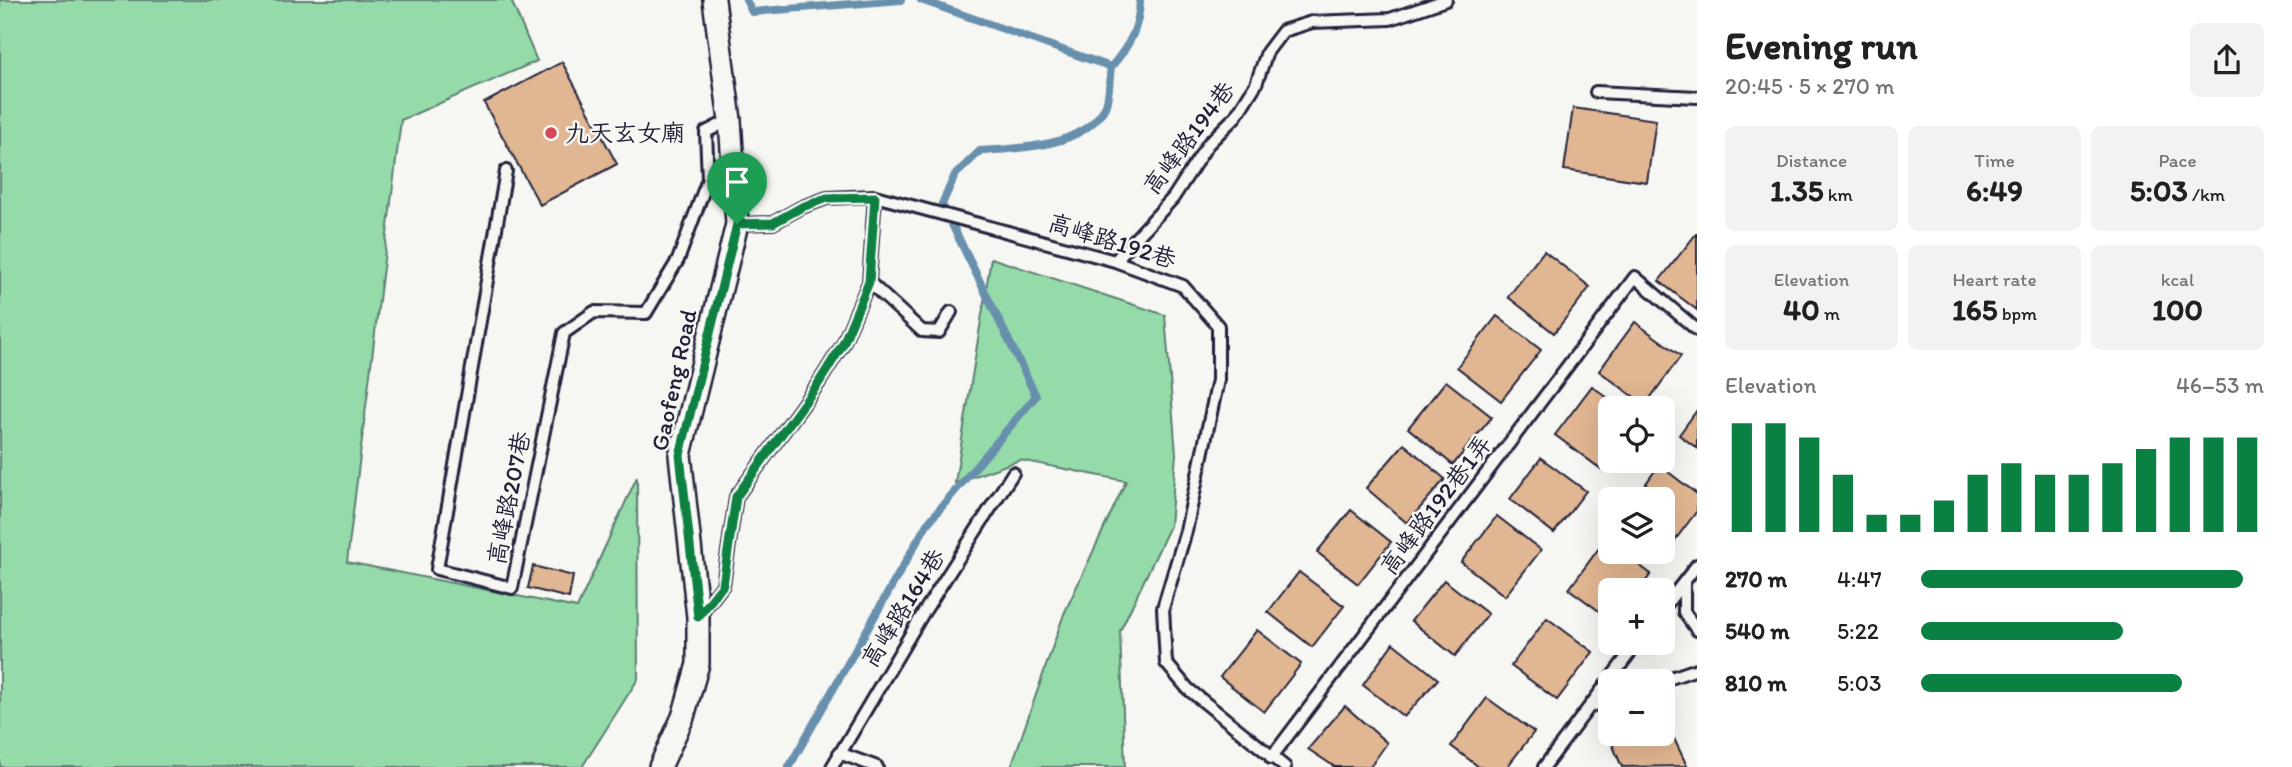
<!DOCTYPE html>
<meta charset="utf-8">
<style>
:root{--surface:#fff;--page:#f2f2f2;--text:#202124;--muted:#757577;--accent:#0b8043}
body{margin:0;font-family:Itim,"LXGW WenKai TC",sans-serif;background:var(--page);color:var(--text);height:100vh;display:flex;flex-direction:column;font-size:26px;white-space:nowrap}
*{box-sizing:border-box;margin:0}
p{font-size:23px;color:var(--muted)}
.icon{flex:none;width:38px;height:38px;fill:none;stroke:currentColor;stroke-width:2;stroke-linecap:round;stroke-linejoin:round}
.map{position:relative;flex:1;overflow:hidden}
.side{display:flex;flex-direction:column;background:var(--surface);width:595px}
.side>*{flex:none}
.fabs{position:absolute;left:1598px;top:396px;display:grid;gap:14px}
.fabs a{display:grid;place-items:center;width:77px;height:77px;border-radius:10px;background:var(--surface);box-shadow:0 7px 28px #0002;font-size:35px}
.pin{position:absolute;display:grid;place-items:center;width:60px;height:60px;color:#fff;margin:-72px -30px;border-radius:50% 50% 50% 0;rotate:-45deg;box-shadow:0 0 7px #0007}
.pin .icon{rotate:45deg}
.round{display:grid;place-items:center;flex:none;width:74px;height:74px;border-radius:10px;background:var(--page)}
.summary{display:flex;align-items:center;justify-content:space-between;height:119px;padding:0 28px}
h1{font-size:38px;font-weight:700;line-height:52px}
.stats{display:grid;grid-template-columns:repeat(3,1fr);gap:10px;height:119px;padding:7px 28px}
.stats div{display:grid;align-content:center;border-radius:10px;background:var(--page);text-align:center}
.stats b{font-size:30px;font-weight:700}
.stats small{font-size:19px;font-weight:400}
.stats p{font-size:19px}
.chart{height:196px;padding:14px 28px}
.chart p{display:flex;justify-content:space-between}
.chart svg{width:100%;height:126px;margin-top:7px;stroke:var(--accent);stroke-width:6}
ul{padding:0 28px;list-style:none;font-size:23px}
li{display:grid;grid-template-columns:112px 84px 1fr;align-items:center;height:52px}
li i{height:18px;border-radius:9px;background:var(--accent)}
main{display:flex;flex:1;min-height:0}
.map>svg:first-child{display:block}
.green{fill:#94dba9;stroke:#5b7e72;stroke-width:2}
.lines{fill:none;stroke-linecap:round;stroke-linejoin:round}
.stream{stroke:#6890ad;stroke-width:8}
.building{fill:#e1b692;stroke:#22223b;stroke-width:2}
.lane-casing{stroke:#22223b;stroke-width:16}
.street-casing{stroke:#22223b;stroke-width:26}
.lane{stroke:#f6f6f2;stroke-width:10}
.street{stroke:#f6f6f2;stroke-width:21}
.route-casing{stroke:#fff;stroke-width:14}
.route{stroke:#0b8043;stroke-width:9}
.poi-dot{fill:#d1495b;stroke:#f6f6f2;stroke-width:2.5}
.labels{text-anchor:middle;stroke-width:5;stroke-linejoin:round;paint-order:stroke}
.poi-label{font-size:24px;fill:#22223b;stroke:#f6f6f2;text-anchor:start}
.street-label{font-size:24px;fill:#22223b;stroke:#f6f6f2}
</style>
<main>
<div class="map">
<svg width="1697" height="767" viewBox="0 0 1697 767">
<rect width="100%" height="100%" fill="#f6f6f2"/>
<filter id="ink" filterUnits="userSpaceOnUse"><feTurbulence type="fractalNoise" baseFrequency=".0143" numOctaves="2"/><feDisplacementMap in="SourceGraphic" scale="14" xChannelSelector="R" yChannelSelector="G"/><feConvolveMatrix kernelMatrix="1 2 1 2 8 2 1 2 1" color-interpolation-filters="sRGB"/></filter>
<g filter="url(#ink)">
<!-- green -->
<path class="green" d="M0,0h511l26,61 -136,59 -54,442 230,46 60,-131 1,202 -56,88h-582z
M991,258l174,57 11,139 -6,72 -50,105 5,136h-114l53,-153 62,-133 -106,-21 -65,23z"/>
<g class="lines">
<!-- stream -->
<path class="stream" d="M746,0l6,12 149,-12
M1111,67c19,-22 28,-39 29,-67
M789,767l138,-243 109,-128 -94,-192 13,-29 25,-24c39,-2 102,-4 124,-42 6,-10 5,-30 7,-42l-190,-67"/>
</g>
<!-- building -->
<path class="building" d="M562,62l55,102 -77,41 -56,-102z
M1573,108l83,12 -9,62 -83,-12z
M1696,234h1v76l-38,-29z
M1544,251l46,36 -36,46 -46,-36z
M1497,316l44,34 -40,51 -44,-34z
M1635,322l46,34 -36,49 -46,-34z
M1446,381l46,36 -39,48 -45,-37z
M1592,386l29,22h-11v49l-9,12 -46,-34z
M1697,410v38l-18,-13z
M1404,444l41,35 -38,44 -41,-35z
M1541,458l45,33 -32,42 -44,-34z
M1659,465l38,29v17l-28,37 -7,-4v-45h-27z
M1351,510l40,32 -33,42 -41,-32z
M1497,516l44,34 -36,46 -44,-34z
M1605,540l5,4v7h10l31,23 -12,16h-29v29l-41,-30z
M533,566l40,10 -4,22 -41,-10z
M1299,572l45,34 -32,41 -44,-35z
M1444,580l44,34 -33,42 -44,-35z
M1547,618l46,34 -36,48 -46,-34z
M1257,630l44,34 -37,48 -44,-35z
M1393,643l45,36 -34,38 -41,-32z
M1487,698l47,34 -27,35h-28l-28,-21z
M1345,706l42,37 -17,24h-35l-27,-18z
M1662,713l25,53 -65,1 -13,-30 8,-4h45z"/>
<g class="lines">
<defs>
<path id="lane" d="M1596,92l101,5
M506,171l-69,398 75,19 52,-255 30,-21 52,1 32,-53 30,-81 -2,-47 24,-12
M737,224l36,-1 29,-16 25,-9 48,-2 240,65 68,25 35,40v54l-32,151 -23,77 3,55 22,26 97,78
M1115,261l58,-63 35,-54 28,-28 20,-32 11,-32 16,-21 29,-9 78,-3 56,-19
M869,282l53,49 17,1 12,-20
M1684,582v30l13,18
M1662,610l35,-45
M700,615l23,-30 13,-88 82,-113 25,-40 26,-62 6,-86
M1662,681l35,-12
M1589,707l21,-8
M839,753l38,14
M1271,758l364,-481 62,53
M832,767l90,-152 91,-142
M1544,767l94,-125"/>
<path id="street" d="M660,767l23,-50 15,-53v-47l-18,-162 57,-231 -7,-104 -16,-120"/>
</defs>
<!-- lane casing -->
<use href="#lane" class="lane-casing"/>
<!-- street casing -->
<use href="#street" class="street-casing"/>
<!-- lane -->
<use href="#lane" class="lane"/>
<!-- street -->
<use href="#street" class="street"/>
</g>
</g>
<g class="lines" filter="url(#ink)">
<defs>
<path id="route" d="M875,197l-6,85 -26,62 -25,40 -82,113 -13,88 -25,32 -18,-162 57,-231 36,-1 29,-16 25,-9z"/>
</defs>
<!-- route casing -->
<use href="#route" class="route-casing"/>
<!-- route -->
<use href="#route" class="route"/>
</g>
<!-- markers -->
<circle class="poi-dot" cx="551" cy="133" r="7"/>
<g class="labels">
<!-- poi labels -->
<g class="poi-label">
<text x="565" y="141">九天玄女廟</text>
</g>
<!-- street labels -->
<g class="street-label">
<text transform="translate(1189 138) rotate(-53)" y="8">高峰路194巷</text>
<text transform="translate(1112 241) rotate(17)" y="8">高峰路192巷</text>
<text transform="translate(674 380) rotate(-78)" y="8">Gaofeng Road</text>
<text transform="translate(509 498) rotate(-79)" y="8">高峰路207巷</text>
<text transform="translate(1436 505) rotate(-53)" y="8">高峰路192巷1弄</text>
<text transform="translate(903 608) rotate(-58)" y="8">高峰路164巷</text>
</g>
</g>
</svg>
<div class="fabs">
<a><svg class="icon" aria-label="locate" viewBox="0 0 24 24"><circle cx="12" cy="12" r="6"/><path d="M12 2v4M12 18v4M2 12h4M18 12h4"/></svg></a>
<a><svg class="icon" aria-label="layers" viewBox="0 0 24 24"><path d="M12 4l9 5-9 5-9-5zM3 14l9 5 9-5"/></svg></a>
<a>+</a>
<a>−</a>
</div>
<div class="pin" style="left:737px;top:224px;background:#1e9e55"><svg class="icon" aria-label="arrive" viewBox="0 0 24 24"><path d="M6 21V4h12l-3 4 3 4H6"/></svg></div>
</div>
<section class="side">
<div class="summary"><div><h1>Evening run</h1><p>20:45 · 5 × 270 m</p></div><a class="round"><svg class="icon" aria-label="share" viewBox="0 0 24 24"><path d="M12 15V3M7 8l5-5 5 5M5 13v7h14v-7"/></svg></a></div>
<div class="stats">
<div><p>Distance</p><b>1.35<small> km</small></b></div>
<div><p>Time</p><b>6:49</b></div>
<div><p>Pace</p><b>5:03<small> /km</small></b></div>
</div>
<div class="stats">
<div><p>Elevation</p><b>40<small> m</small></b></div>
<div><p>Heart rate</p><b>165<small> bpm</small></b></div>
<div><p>kcal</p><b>100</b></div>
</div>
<div class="chart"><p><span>Elevation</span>46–53 m</p>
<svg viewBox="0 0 160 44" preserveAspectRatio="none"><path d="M5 44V6M15 44V6M25 44V11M35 44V24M45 44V38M55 44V38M65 44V33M75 44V24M85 44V20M95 44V24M105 44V24M115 44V20M125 44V15M135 44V11M145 44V11M155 44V11"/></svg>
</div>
<ul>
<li><b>270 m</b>4:47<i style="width:94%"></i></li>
<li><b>540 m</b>5:22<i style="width:59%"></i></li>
<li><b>810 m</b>5:03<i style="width:76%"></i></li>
</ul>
</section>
</main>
